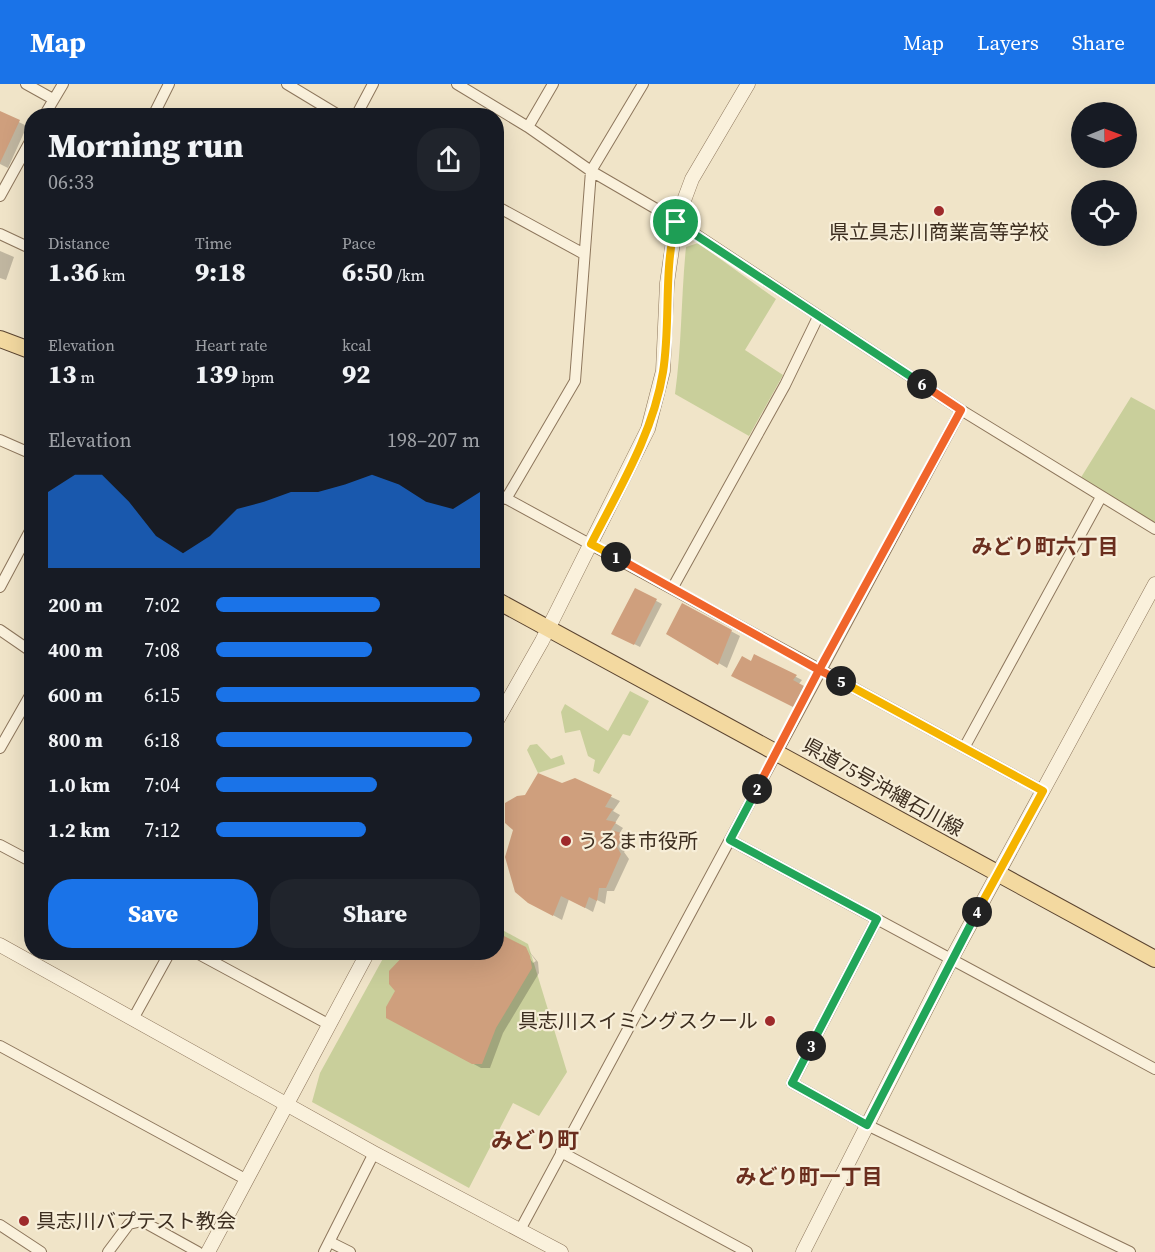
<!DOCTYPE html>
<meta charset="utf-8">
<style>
:root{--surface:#171b24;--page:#20242c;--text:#f1f3f6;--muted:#9ea1a6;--accent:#1a73e8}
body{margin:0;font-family:"Source Serif 4","Noto Sans JP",serif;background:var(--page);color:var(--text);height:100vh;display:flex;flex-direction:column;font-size:22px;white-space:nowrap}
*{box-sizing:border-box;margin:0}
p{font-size:20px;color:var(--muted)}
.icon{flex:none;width:33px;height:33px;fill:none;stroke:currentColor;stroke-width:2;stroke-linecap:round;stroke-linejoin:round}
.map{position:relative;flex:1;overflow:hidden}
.panel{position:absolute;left:24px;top:24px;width:480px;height:852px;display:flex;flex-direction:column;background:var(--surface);border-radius:24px;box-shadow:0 6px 24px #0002}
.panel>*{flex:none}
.needle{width:39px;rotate:89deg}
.buttons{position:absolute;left:1071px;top:18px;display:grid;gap:12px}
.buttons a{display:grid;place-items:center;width:66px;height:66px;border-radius:50%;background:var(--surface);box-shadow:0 6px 24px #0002;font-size:30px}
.pin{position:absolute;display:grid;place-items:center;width:51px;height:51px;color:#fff;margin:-26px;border:3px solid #fff;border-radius:50%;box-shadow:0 2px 6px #0007}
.km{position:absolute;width:30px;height:30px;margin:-15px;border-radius:50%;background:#222;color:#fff;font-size:16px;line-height:30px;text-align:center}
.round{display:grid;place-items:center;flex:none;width:63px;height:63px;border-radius:24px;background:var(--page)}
.headline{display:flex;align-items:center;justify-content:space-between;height:102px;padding:0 24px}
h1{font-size:33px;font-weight:800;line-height:45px}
.stats{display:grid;grid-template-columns:repeat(3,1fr);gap:9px;height:102px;padding:6px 24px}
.stats div{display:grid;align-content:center}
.stats b{font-size:26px;font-weight:800}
.stats small{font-size:16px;font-weight:400}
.stats p{font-size:16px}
.chart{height:168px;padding:12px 24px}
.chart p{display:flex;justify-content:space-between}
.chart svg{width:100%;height:108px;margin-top:6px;fill:var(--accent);opacity:.7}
.primary-button{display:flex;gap:12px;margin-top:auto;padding:12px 24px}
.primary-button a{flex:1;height:69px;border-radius:24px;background:var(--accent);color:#fff;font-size:24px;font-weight:800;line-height:69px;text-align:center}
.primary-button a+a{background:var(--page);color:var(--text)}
ul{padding:0 24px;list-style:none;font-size:20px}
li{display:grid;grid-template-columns:96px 72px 1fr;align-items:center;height:45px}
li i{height:15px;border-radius:8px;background:var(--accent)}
header{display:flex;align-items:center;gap:36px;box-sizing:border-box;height:84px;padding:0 30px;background:var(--accent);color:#fff}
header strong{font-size:28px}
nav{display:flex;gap:33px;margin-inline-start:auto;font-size:21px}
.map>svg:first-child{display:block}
.green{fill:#c9cf9b}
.shadow{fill:#0003}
.building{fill:#cf9f7d}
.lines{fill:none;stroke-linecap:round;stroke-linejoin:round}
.minor-casing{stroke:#8d765c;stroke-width:12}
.tertiary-casing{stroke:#8d765c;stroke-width:15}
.primary-casing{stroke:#5b4430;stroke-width:18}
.minor{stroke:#faf1dc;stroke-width:10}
.tertiary{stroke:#faf1dc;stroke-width:14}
.primary{stroke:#f3d9a0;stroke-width:16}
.split-1-casing{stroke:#fff;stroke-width:12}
.split-2-casing{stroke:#fff;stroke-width:12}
.split-3-casing{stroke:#fff;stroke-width:12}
.split-4-casing{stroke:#fff;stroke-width:12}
.split-5-casing{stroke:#fff;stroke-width:12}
.split-6-casing{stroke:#fff;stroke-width:12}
.split-7-casing{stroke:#fff;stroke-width:12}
.split-1{stroke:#f5b400;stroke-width:8}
.split-2{stroke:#f0652b;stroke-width:8}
.split-3{stroke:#22a559;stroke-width:8}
.split-4{stroke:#22a559;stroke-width:8}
.split-5{stroke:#f5b400;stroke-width:8}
.split-6{stroke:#f0652b;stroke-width:8}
.split-7{stroke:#22a559;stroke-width:8}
.poi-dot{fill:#9e2a2b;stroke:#f7eed8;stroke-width:2}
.labels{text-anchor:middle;stroke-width:4.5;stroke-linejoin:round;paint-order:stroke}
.poi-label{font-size:20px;fill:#3d2e20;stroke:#f7eed8;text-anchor:start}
.street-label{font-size:20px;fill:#3d2e20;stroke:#f7eed8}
.neighbourhood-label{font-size:21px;font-weight:bold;fill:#6b2e1e;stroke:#f7eed8}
.quarter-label{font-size:22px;font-weight:bold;fill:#6b2e1e;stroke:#f7eed8}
</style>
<header>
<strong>Map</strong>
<nav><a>Map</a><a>Layers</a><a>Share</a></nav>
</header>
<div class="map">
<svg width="1155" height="1168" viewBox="0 0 1155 1168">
<rect width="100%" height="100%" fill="#f0e4c8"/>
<!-- green -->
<path class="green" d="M698,159l78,56 -31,51 38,25 -34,61 -74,-42c7,-49 6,-98 11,-147z
M1131,313l24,13v120l-75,-51z
M630,607l19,10 -19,35 -7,-2 -24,40 -6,-3 2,-11 -7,-4 -8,-26 -15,3 -4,-21 4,-8 43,27z
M537,660l14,15 11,-4 3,9 -27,9 -11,-23 3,-5z
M497,843l31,17 39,128 -28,44 -26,-13 -44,85 -157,-86 8,-29 66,-120 110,-1z"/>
<!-- shadow -->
<path class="shadow" d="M0,29l27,13 -19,42 -8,-4z
M0,167l14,6 -8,23 -6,-2z
M636,506l26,14 -22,43 -27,-14z
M682,521l58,31 -13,32 -59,-35z
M755,572l47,24 -4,5 11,6 -10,18 -60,-30z
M575,696l45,21 -7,10 7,4 -5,8 8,5 -4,6 13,6 -8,12 5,7 -15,32h-7l-2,13 -8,-4 -4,12 -24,-13 -7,21 -33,-18 33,-117z
M521,862l12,17 3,-2 -8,-11 10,12 1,11 -36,60 -13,35h-9l-94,-51 109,-65z"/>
<!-- building -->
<path class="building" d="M0,27l20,9 -20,43z
M635,504l22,11 -23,46 -23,-11z
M682,519l50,27 -14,35 -52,-31z
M754,570l43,21 -4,5 11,6 -11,21 -62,-31 11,-20 9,5z
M538,689l24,10 13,-5 37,17 -7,12 8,2 -7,11 10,2 -5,8 14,4 -8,13 4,7 -15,34h-7l-2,13 -8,-4 -4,11 -24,-12 -8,20 -25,-13 -13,-11 -10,-35 8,-27 -8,-7v-20l12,-7 8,-1z
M496,848l30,15 4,9 2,12 -36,60 -14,36h-10l-86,-46v-11l9,-16 -6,-7v-13l18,-19h89z"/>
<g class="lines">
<defs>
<path id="minor" d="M26,0l27,15
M287,0l53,32
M457,0l71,43 63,44 74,43 296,196 194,119
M44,32l19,-32
M153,32l16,-32
M356,32l17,-32
M528,43l25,-43
M0,112l32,-58
M496,122l88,48
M0,150l32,15
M0,356l32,14
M496,409l547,298
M506,415l69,-118 16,-210 52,-87
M0,503l32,-60
M673,503l112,-202 33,-68
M0,546l32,22
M0,664l32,-56
M964,664l137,-251
M730,756l425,229
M0,761l32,17
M877,835l-85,164 75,42 263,127
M195,868l133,72
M133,935l37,-67
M0,962l247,134
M561,1068l186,100
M0,1141l41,27
M520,1146l441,-820
M330,1158l20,10
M108,1168l21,-28 13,-3 56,31
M324,1168l50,-99"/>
<path id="tertiary" d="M496,638l46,-81 106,-212 15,-58 4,-88 9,-61 16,-43 56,-95
M0,861l374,208 187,99
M208,1168l160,-300
M803,1168l149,-294 203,-374"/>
<path id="primary" d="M0,255l32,12
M496,516l659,359"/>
</defs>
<!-- minor casing -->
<use href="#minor" class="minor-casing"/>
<!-- tertiary casing -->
<use href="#tertiary" class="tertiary-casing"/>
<!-- primary casing -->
<use href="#primary" class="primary-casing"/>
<!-- minor -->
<use href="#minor" class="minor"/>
<!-- tertiary -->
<use href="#tertiary" class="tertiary"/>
<!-- primary -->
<use href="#primary" class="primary"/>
</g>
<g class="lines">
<defs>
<path id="split-1" d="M616,473l-25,-13c28,-55 62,-110 72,-172 8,-50 0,-100 13,-150"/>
<path id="split-2" d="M616,473l203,113 -62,119"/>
<path id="split-3" d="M757,705l-27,51 147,79 -66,127"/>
<path id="split-4" d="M811,962l-19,37 75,42 110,-213"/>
<path id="split-5" d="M841,597l202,110 -66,121"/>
<path id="split-6" d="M841,597l-22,-11 142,-260 -39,-26"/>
<path id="split-7" d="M676,138l246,162"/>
</defs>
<!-- split-1 casing -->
<use href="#split-1" class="split-1-casing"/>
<!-- split-2 casing -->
<use href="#split-2" class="split-2-casing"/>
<!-- split-3 casing -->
<use href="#split-3" class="split-3-casing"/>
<!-- split-4 casing -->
<use href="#split-4" class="split-4-casing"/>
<!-- split-5 casing -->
<use href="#split-5" class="split-5-casing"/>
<!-- split-6 casing -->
<use href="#split-6" class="split-6-casing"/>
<!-- split-7 casing -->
<use href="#split-7" class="split-7-casing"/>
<!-- split-1 -->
<use href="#split-1" class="split-1"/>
<!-- split-2 -->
<use href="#split-2" class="split-2"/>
<!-- split-3 -->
<use href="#split-3" class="split-3"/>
<!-- split-4 -->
<use href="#split-4" class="split-4"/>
<!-- split-5 -->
<use href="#split-5" class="split-5"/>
<!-- split-6 -->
<use href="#split-6" class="split-6"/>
<!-- split-7 -->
<use href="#split-7" class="split-7"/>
</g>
<!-- markers -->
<g class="poi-dot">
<circle cx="939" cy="127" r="6"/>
<circle cx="566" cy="757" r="6"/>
<circle cx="770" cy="937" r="6"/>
<circle cx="24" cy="1137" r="6"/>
</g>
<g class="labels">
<!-- poi labels -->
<g class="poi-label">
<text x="939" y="155" text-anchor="middle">県立具志川商業高等学校</text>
<text x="578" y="764">うるま市役所</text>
<text x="758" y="944" text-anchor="end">具志川スイミングスクール</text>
<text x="36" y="1144">具志川バプテスト教会</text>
</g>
<!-- street labels -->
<g class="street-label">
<text transform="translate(883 703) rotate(29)" y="7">県道75号沖縄石川線</text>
</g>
<!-- neighbourhood labels -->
<g class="neighbourhood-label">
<text x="1045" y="470">みどり町六丁目</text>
<text x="809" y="1100">みどり町一丁目</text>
</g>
<!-- quarter labels -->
<g class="quarter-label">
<text x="535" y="1064">みどり町</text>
</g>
</g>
</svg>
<div class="buttons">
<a><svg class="needle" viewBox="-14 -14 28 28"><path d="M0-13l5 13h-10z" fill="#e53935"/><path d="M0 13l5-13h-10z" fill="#9ea1a6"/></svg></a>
<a><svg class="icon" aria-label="locate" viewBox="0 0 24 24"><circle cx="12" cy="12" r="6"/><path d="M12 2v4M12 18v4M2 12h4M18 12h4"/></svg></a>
</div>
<div class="pin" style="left:676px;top:138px;background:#1e9e55"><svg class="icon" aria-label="arrive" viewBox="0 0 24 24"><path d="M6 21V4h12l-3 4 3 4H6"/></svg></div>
<b class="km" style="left:616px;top:473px">1</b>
<b class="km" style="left:757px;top:705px">2</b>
<b class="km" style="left:811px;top:962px">3</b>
<b class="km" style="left:977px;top:828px">4</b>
<b class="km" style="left:841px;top:597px">5</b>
<b class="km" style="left:922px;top:300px">6</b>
<section class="panel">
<div class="headline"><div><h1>Morning run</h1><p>06:33</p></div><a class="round"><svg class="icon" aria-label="share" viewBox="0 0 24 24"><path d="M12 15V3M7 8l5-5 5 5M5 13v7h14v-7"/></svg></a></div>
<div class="stats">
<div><p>Distance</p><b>1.36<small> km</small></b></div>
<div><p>Time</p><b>9:18</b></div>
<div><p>Pace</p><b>6:50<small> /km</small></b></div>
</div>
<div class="stats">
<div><p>Elevation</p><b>13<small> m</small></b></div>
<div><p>Heart rate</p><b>139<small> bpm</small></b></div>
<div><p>kcal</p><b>92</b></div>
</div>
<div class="chart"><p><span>Elevation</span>198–207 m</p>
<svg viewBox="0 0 160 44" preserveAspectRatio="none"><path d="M0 44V13L10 6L20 6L30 17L40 31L50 38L60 31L70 20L80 17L90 13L100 13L110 10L120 6L130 10L140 17L150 20L160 13V44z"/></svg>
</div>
<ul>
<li><b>200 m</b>7:02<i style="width:62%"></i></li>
<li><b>400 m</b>7:08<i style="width:59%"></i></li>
<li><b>600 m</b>6:15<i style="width:100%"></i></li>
<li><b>800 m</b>6:18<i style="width:97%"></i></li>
<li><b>1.0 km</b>7:04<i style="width:61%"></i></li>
<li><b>1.2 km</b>7:12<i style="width:57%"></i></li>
</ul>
<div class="primary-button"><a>Save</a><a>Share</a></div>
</section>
</div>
